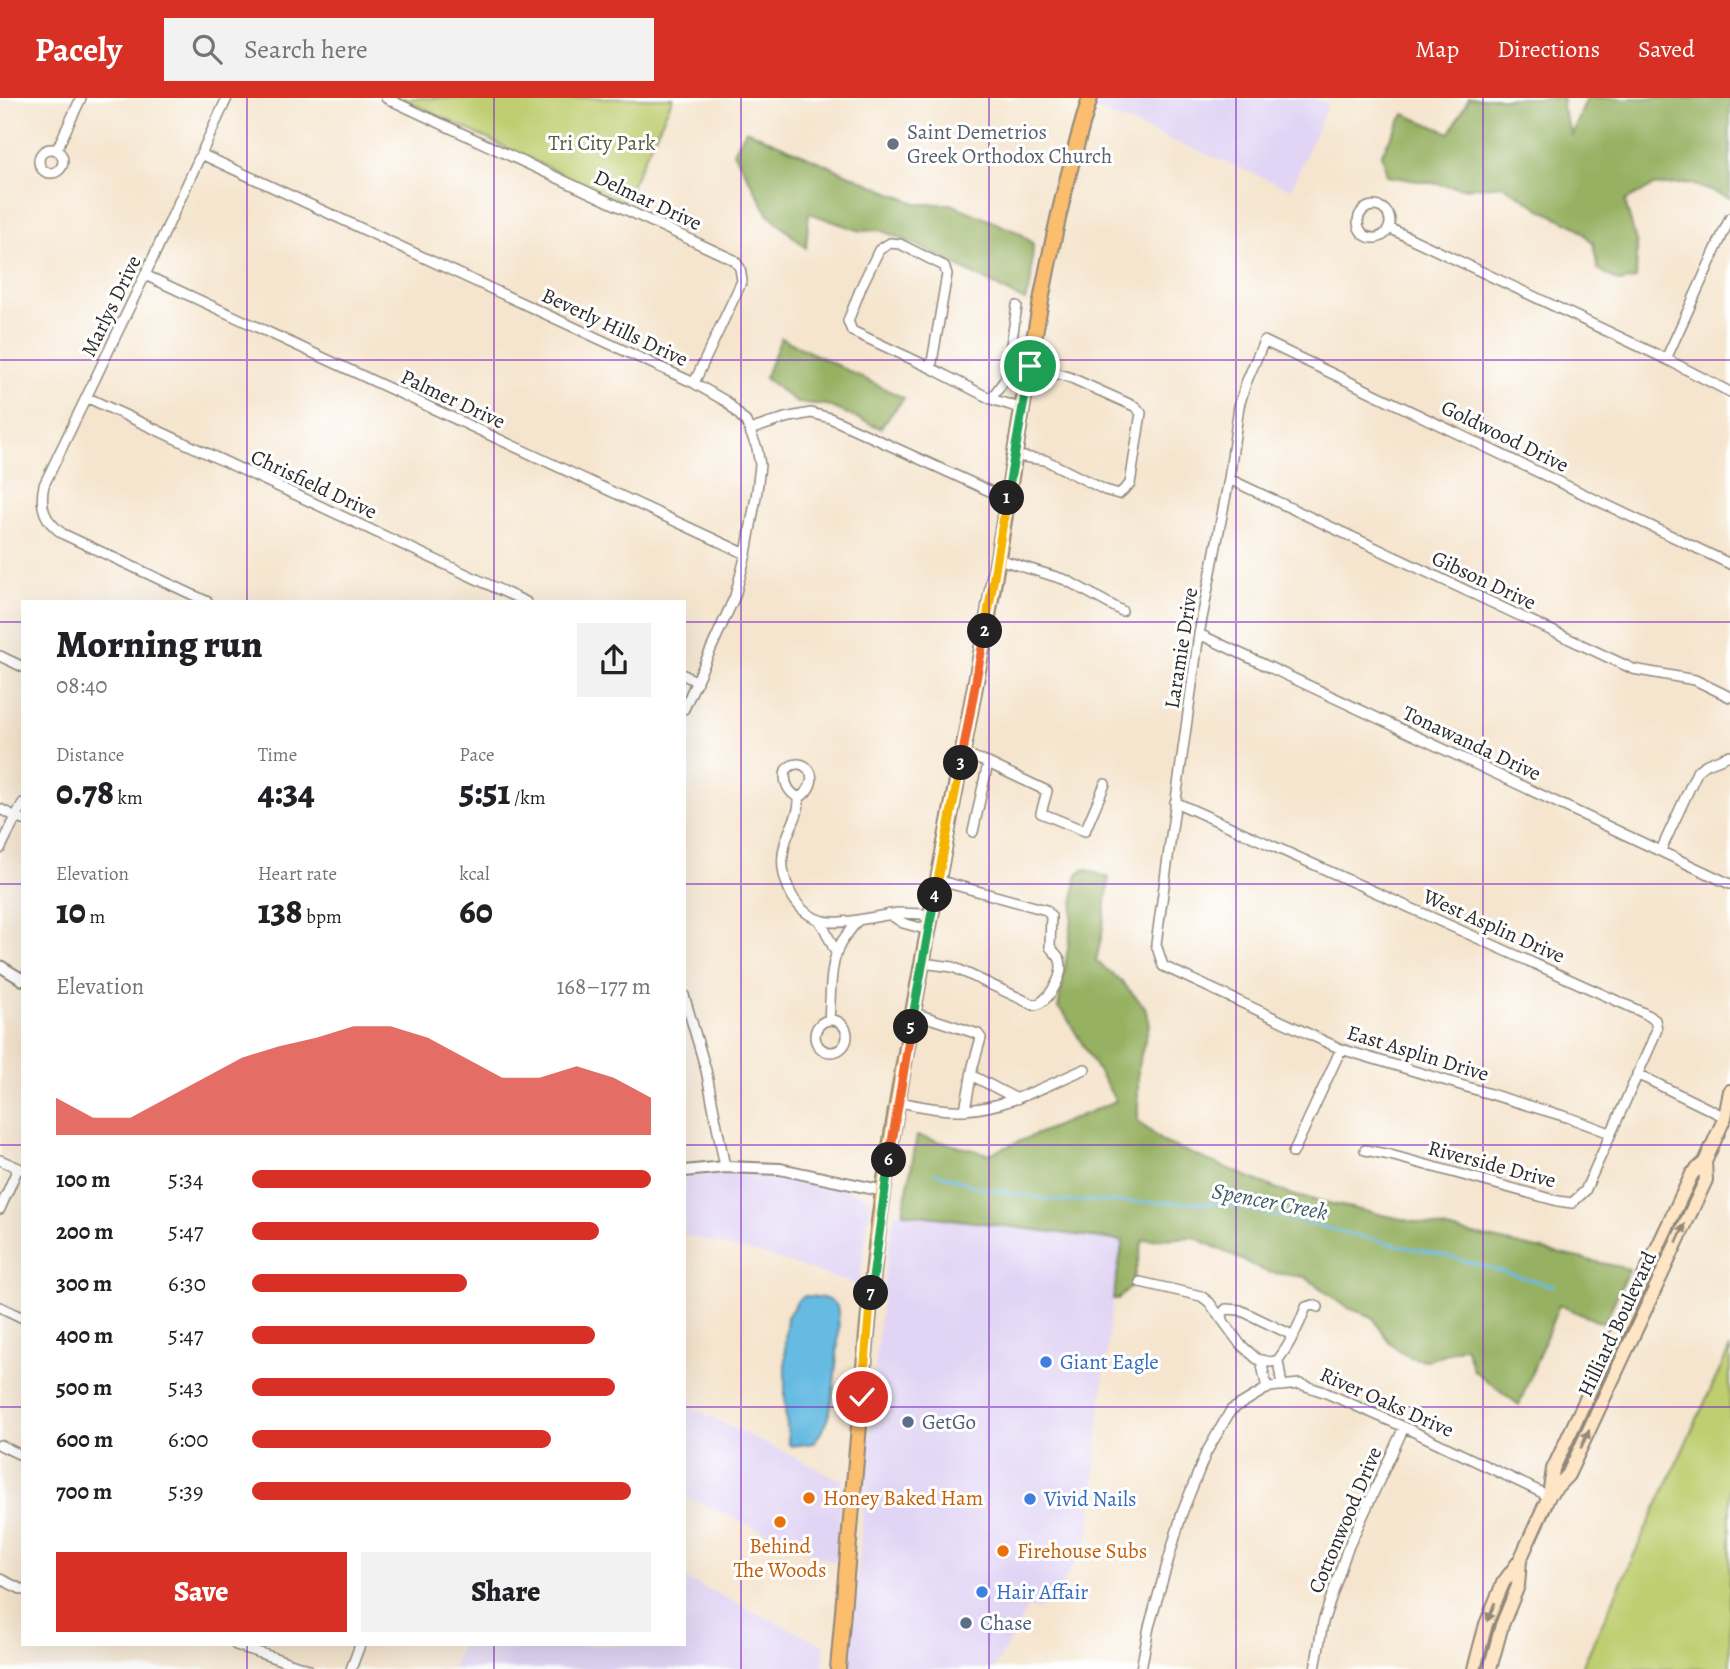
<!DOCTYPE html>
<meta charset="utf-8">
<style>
:root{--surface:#fff;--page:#f2f2f2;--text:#202124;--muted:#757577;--accent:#d93025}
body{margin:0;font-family:Alegreya,serif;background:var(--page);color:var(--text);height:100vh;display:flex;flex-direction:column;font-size:26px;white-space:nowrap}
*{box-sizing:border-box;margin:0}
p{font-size:23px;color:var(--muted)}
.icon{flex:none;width:38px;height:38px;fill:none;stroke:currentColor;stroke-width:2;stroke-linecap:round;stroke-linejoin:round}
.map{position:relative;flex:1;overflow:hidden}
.panel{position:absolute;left:21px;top:502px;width:665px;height:1046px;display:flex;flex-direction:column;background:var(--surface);border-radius:0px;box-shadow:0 7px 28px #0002}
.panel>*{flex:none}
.pin{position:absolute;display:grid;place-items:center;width:60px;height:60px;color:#fff;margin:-30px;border:4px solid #fff;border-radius:50%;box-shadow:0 2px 7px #0007}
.km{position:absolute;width:35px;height:35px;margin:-18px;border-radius:50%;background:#222;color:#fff;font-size:19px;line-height:35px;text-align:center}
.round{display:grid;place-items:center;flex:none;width:74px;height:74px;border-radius:0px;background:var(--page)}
.summary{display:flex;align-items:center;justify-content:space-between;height:119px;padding:0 35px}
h1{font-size:38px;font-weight:800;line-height:52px}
.metrics{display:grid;grid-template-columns:repeat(3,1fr);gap:10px;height:119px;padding:7px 35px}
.metrics div{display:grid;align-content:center}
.metrics b{font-size:35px;font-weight:800}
.metrics small{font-size:19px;font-weight:400}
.metrics p{font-size:19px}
.chart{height:196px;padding:14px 35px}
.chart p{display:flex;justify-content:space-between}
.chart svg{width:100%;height:126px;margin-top:7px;fill:var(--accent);opacity:.7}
.action{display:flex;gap:14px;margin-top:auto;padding:14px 35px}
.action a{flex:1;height:80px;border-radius:0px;background:var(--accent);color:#fff;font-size:28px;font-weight:800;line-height:80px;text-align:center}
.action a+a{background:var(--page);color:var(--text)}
ul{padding:0 35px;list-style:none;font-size:23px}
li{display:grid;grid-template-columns:112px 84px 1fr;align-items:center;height:52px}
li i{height:18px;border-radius:9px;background:var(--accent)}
header{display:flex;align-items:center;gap:42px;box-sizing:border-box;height:98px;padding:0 35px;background:var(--accent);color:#fff}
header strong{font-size:33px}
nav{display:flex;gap:38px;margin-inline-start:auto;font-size:24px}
.search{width:490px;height:63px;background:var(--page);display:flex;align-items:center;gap:18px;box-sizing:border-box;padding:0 24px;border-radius:0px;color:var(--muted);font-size:26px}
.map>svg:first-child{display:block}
.built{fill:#e1d4f4}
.green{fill:#bece70;stroke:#747c4e;stroke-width:2}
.forest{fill:#96b162;stroke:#606e46;stroke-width:2}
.water{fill:#66bbe2;stroke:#487386;stroke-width:2}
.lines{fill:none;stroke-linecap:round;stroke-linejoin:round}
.stream{stroke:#66bbe2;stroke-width:2.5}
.minor-casing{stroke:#90887c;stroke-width:12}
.tertiary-casing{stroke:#90887c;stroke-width:14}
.secondary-casing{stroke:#90887c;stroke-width:16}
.primary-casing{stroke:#90887c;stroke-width:18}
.minor{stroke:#fff;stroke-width:9}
.tertiary{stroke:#fff;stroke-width:10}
.secondary{stroke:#fde5c5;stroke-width:12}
.primary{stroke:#fbbd6e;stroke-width:14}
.oneway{fill:#948878}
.split-1-casing{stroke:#fff;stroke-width:14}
.split-2-casing{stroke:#fff;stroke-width:14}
.split-3-casing{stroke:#fff;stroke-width:14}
.split-4-casing{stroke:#fff;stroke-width:14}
.split-5-casing{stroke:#fff;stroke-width:14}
.split-6-casing{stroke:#fff;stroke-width:14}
.split-7-casing{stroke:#fff;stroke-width:14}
.split-8-casing{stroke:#fff;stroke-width:14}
.split-1{stroke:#22a559;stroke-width:9}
.split-2{stroke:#f5b400;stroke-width:9}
.split-3{stroke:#f0652b;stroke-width:9}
.split-4{stroke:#f5b400;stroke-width:9}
.split-5{stroke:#22a559;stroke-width:9}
.split-6{stroke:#f0652b;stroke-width:9}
.split-7{stroke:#22a559;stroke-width:9}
.split-8{stroke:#f5b400;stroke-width:9}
.grid{fill:none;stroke:#7b2cbf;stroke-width:2;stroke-opacity:0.55}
.worship-dot{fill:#6b7280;stroke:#fff;stroke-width:2.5}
.shop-dot{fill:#3f7fe0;stroke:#fff;stroke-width:2.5}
.service-dot{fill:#5c6f8a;stroke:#fff;stroke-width:2.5}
.food-dot{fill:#e8710a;stroke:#fff;stroke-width:2.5}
.labels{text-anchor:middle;stroke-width:6;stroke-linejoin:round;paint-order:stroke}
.worship-label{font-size:21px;fill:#5b616d;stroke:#fff;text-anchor:start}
.park-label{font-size:21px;fill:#575c40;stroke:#fff}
.street-label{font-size:21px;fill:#2b2b2b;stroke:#fff}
.shop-label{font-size:21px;fill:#366cbe;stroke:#fff;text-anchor:start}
.service-label{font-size:21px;fill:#4e5e75;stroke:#fff;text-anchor:start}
.food-label{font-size:21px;fill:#c56008;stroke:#fff;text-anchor:start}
.water-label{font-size:23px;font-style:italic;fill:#405d6b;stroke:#fff}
</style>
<header>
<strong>Pacely</strong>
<div class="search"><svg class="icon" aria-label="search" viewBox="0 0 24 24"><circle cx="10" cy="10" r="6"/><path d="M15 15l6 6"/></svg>Search here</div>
<nav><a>Map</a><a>Directions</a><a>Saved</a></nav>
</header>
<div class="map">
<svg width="1730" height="1571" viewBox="0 0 1730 1571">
<rect width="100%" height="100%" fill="#fff"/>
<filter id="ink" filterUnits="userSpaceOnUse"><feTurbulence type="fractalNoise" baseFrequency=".0143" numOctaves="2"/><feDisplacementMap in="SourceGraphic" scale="14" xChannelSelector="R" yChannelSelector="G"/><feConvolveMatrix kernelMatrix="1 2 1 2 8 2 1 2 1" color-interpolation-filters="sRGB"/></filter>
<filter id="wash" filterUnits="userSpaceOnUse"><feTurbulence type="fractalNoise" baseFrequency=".00686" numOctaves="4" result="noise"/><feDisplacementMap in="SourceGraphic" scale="28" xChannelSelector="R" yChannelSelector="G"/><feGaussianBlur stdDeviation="1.57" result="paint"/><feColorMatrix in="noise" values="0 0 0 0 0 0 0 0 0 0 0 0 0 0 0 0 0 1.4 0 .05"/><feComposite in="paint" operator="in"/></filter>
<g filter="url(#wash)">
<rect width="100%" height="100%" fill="#f5e5ce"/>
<!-- built -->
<path class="built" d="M1090,0h223l15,6 -37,85 -203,-83z
M750,1076l42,5 63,13 10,4 6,5 -12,85 -88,-29 -87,-22v-59z
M895,1114l228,29 -13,79 -11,102 -9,113 -35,62 -5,-1 -10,14 -12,-2 -34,61h-144l28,-334 7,-62z
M684,1306l153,74h5l-7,85 -151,-67z
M684,1480l140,67 -1,24h-370l8,-24h223z"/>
<!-- green -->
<path class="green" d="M401,0h272l-50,105z
M1730,1250v321h-149z"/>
<!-- forest -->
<path class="forest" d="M1469,0h94l-1,10 10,27 15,-37h143v100l-41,-15 -36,3 -28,15 12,44 -1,34 -17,3 -21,-13 -5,-26 -16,-16 -33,-16 -41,-26 -40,3 -76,-12 -5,-23 22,-39 46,19z
M746,32l150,65 22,9h33l69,29 13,11 -2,38 -6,19 -106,-55 -39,-16 -20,1 -51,-18 -3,35 -37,-33 -35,-63z
M781,240l123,60 -24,30 -53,-23 -30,-2 -32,-25z
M1084,771l25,9 -7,56 -6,27 24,19 25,27 4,18 -11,41v55l25,21 129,53 337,74 -25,55 -45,-19 -40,100 -46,-35 -8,-24c-7,2 -33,14 -37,14 -29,0 -42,-20 -55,-43l-25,-9 -43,-31 -38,-5 -73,-35 -51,3 -11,46 -14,13h-5l10,-58 -220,-28 14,-77 72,18 127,-53 -52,-88 -6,-5 12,-72 6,-59z"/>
<!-- water -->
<path class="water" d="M805,1198c10,1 24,1 31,9 7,9 -3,95 -7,109 -3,11 -8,20 -16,29l-22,3 -2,-2 -4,-35v-69l2,-23 12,-18z"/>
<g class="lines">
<!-- stream -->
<path class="stream" d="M935,1074l45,16 79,13 157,2 67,14 75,19 93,21 102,29"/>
</g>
</g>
<g filter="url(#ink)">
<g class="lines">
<defs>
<path id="minor" d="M386,0l348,162 6,8 2,13 -48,102
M39 63a12 12 0 1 1 24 0a12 12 0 1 1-24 0Z
M57,51l24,-51
M201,56l493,229 33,19 19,20 11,26 3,17 -3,26 -11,63 -11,42 -51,113
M1358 124a16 16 0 1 1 32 0a16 16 0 1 1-32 0Z
M1389,130l277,131 64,33
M890,145l10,1 44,22 3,8 -16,94 -79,-37 -4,-10 14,-36 17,-35z
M145,177l601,279
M1666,261l64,-141
M931,270l60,31 32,10
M86,299l440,205
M991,301l15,-21 11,-72
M750,332l35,-12 26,-5 19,5 177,81
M1016,358l29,4 60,30 14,4 11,-10 11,-71 -5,-6 -67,-30 -39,-11
M1229,381l404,190 62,11 35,17
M998,461l68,21 56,31
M208,504l-145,-68c-18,-13 -24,-26 -19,-49l101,-210 82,-177
M1199,536l531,250
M0,558l23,11
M684,577l13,7
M963,655l25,10 59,28 -6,22 44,18 20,-47
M799,700c-11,-6 -16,-16 -13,-28 16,-18 41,9 13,28 1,18 -10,29 -14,46 -8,28 6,66 35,76 12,4 26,2 38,0
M1175,704l469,211 11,7 2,9 -8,20 -64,142 -13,12 -14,-2 -168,-46 -25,-5
M0,711l23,11
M973,734l15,-69
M0,751l23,-46
M1661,752l37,-80 9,-6 23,-9
M819,822l6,10 11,23
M922,865l31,4 81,38c14,-2 31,-30 26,-45 -1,-4 -7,-9 -10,-13l1,-31 -5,-6 -109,-30
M684,897l22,75 19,97
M914,915l64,21 3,4 -8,28 -8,44
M829,922c2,-23 0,-57 12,-77 5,-8 11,-15 17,-23l40,-7 25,1 7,9 -9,5 -18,-5 -14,-9
M815 938a16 16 0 1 1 32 0a16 16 0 1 1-32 0Z
M1637,976l88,43
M971,977l46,24
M899,1004c21,4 42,9 64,8 44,-2 82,-24 122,-41
M1610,1035l-40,-15 -229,-69 -178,-83 -7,-22 43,-310 30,-155 10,-73 7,-23 18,-42 466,223
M1293,1055l48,-104
M0,1062l21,9
M0,1111l18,-41
M1140,1184l61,14 8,6 31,42 17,15 14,3 7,-2c13,-17 21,-34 28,-53l7,-2 5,2
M0,1209l23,11
M1223,1222l-1,-6 4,-5 14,1 54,26
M1261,1262l6,29
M1278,1262l4,26
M0,1347l23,11
M0,1481l23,11
M236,1547l72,24
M351,1571l9,-24
M1141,1571l8,-42 33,-114 24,-60 25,-43 38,-23 31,-3 24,8 80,35 145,69
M1315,1571l8,-47 24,-72 57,-123"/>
<path id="tertiary" d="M0,868l23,14
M684,1073l41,-4 55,2 104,22"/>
<path id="secondary" d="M1549,1397l19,-20 138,-295 -1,-18
M1474,1571l12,-45 17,-41 17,-23 29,-64 4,-27 139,-295 13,-12 20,-45 5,-26
M1490,1571l12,-44 16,-39 2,-26"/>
<path id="primary" d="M838,1571c7,-85 15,-170 22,-255 6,-72 12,-144 22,-215 29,-196 71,-389 106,-583 31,-173 50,-350 102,-518"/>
</defs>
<!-- minor casing -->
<use href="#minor" class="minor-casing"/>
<!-- tertiary casing -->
<use href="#tertiary" class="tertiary-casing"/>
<!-- secondary casing -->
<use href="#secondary" class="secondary-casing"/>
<!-- primary casing -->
<use href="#primary" class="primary-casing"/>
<!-- minor -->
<use href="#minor" class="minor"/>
<!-- tertiary -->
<use href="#tertiary" class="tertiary"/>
<!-- secondary -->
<use href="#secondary" class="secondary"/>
<!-- primary -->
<use href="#primary" class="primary"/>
</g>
<!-- one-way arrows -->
<defs><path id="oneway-solid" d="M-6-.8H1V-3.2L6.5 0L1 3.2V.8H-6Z" transform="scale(1.75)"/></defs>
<g class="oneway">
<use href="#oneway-solid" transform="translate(1681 1135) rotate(-65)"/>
<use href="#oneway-solid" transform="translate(1585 1341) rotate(-65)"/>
<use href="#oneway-solid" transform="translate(1491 1514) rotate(112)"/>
</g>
</g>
<g class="lines" filter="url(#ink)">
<defs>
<path id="split-1" d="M1007,400l23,-132"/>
<path id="split-2" d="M985,533l22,-133"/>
<path id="split-3" d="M961,665l24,-132"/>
<path id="split-4" d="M935,797l26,-132"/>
<path id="split-5" d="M911,929l24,-132"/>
<path id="split-6" d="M889,1062l22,-133"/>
<path id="split-7" d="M871,1195l18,-133"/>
<path id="split-8" d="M862,1299l9,-104"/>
</defs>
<!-- split-1 casing -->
<use href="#split-1" class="split-1-casing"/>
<!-- split-2 casing -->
<use href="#split-2" class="split-2-casing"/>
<!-- split-3 casing -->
<use href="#split-3" class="split-3-casing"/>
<!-- split-4 casing -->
<use href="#split-4" class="split-4-casing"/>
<!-- split-5 casing -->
<use href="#split-5" class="split-5-casing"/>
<!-- split-6 casing -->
<use href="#split-6" class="split-6-casing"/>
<!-- split-7 casing -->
<use href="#split-7" class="split-7-casing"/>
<!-- split-8 casing -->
<use href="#split-8" class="split-8-casing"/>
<!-- split-1 -->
<use href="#split-1" class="split-1"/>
<!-- split-2 -->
<use href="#split-2" class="split-2"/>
<!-- split-3 -->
<use href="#split-3" class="split-3"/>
<!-- split-4 -->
<use href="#split-4" class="split-4"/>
<!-- split-5 -->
<use href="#split-5" class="split-5"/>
<!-- split-6 -->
<use href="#split-6" class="split-6"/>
<!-- split-7 -->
<use href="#split-7" class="split-7"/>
<!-- split-8 -->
<use href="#split-8" class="split-8"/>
</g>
<!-- grid -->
<path class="grid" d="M247,0v504M494,0v504M741,0v1571M989,0v1571M1236,0v1571M1483,0v1571M0,262h1730M0,524h23M684,524h1046M0,786h23M684,786h1046M0,1047h23M684,1047h1046M0,1309h23M684,1309h1046M247,1547v24M494,1547v24"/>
<!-- markers -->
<circle class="worship-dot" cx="893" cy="46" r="7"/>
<g class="shop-dot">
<circle cx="1046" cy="1264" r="7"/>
<circle cx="1030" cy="1401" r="7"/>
<circle cx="982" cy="1494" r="7"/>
</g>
<g class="service-dot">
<circle cx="908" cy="1324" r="7"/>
<circle cx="966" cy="1525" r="7"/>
</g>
<g class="food-dot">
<circle cx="809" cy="1400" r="7"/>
<circle cx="780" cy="1424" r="7"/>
<circle cx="1003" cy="1453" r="7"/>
</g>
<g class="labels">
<!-- worship labels -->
<g class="worship-label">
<text x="907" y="41">Saint Demetrios<tspan x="907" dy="24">Greek Orthodox Church</tspan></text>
</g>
<!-- park labels -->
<g class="park-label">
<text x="602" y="52">Tri City Park</text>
</g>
<!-- street labels -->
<g class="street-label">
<text transform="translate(648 102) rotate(25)" y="7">Delmar Drive</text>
<text transform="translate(111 208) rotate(-64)" y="7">Marlys Drive</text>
<text transform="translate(615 229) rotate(25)" y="7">Beverly Hills Drive</text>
<text transform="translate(453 301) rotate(25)" y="7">Palmer Drive</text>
<text transform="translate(1505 338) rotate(26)" y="7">Goldwood Drive</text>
<text transform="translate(314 386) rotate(25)" y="7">Chrisfield Drive</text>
<text transform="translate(1484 482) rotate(25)" y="7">Gibson Drive</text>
<text transform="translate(1181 550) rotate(-81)" y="7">Laramie Drive</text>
<text transform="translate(1472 645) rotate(25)" y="7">Tonawanda Drive</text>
<text transform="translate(1494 828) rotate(24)" y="7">West Asplin Drive</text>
<text transform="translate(1418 955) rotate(17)" y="7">East Asplin Drive</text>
<text transform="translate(1492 1066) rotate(15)" y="7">Riverside Drive</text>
<text transform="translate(1617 1226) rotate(-65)" y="7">Hilliard Boulevard</text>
<text transform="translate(1387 1304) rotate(24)" y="7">River Oaks Drive</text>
<text transform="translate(1345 1422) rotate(-67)" y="7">Cottonwood Drive</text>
</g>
<!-- shop labels -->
<g class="shop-label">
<text x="1060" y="1271">Giant Eagle</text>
<text x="1044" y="1408">Vivid Nails</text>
<text x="996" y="1501">Hair Affair</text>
</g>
<!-- service labels -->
<g class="service-label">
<text x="922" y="1331">GetGo</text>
<text x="980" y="1532">Chase</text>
</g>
<!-- food labels -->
<g class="food-label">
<text x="823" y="1407">Honey Baked Ham</text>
<text x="780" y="1455" text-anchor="middle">Behind<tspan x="780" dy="24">The Woods</tspan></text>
<text x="1017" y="1460">Firehouse Subs</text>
</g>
<!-- water labels -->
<g class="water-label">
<text transform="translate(1270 1103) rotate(11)" y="8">Spencer Creek</text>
</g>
</g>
</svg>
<div class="pin" style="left:1030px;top:268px;background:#1e9e55"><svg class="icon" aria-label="arrive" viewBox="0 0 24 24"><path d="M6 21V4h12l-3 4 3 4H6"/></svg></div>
<div class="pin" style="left:862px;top:1299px;background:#d93025"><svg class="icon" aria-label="check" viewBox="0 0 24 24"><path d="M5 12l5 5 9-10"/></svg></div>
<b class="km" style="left:1007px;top:400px">1</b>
<b class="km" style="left:985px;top:533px">2</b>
<b class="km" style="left:961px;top:665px">3</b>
<b class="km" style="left:935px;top:797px">4</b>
<b class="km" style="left:911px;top:929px">5</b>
<b class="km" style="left:889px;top:1062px">6</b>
<b class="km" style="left:871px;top:1195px">7</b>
<section class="panel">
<div class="summary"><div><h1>Morning run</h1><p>08:40</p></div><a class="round"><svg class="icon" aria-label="share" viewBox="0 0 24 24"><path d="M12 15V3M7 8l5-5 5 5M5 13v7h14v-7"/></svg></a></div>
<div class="metrics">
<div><p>Distance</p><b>0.78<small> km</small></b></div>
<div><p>Time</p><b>4:34</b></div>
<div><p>Pace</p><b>5:51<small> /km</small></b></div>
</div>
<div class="metrics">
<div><p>Elevation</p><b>10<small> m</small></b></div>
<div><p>Heart rate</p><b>138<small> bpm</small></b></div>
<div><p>kcal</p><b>60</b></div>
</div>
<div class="chart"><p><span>Elevation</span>168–177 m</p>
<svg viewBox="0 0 160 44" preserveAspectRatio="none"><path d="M0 44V31L10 38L20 38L30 31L40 24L50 17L60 13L70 10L80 6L90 6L100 10L110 17L120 24L130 24L140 20L150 24L160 31V44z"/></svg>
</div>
<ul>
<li><b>100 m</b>5:34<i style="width:100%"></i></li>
<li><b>200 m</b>5:47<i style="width:87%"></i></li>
<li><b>300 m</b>6:30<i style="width:54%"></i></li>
<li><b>400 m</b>5:47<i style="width:86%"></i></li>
<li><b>500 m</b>5:43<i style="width:91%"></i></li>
<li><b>600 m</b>6:00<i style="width:75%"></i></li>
<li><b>700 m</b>5:39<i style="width:95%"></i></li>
</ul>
<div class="action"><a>Save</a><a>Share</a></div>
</section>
</div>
